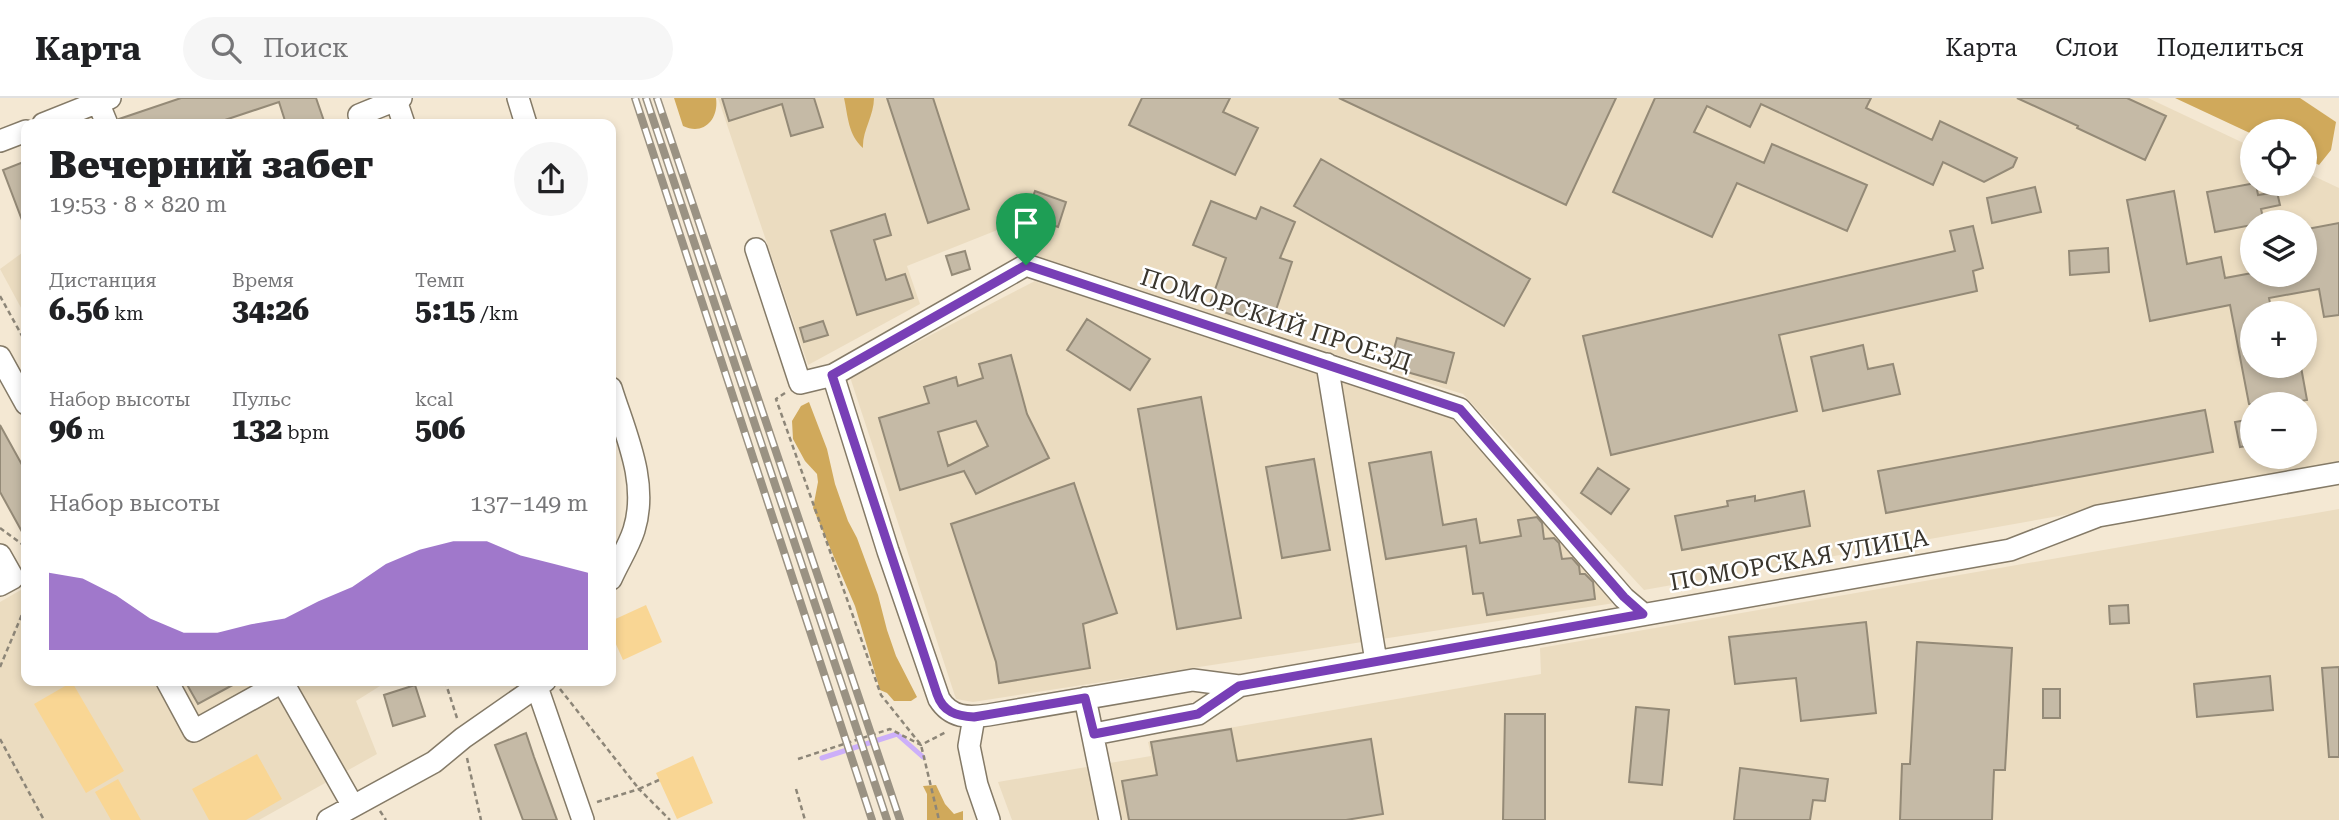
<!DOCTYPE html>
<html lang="ru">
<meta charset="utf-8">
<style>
:root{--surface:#fff;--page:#f6f6f6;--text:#202124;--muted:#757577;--line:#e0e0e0;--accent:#783fb6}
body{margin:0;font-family:"Roboto Serif",serif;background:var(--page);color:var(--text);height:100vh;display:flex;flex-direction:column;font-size:26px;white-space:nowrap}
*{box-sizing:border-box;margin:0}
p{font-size:23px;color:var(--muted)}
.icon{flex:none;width:38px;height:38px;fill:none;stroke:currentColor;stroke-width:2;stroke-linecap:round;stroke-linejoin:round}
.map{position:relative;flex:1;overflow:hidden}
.drawer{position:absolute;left:21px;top:21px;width:595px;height:567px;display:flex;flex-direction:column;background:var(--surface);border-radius:14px;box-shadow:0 4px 10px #0003}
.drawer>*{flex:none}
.fabs{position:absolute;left:2240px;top:21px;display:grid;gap:14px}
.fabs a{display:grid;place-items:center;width:77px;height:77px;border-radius:50%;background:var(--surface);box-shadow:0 4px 10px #0003;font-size:35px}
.pin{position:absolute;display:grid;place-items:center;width:60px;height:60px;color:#fff;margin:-72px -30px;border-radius:50% 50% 50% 0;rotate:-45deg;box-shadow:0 0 7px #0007}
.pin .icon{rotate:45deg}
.round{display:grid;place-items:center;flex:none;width:74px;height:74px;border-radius:37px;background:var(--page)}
.summary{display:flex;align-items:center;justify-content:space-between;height:119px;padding:0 28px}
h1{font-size:38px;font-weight:800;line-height:52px}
.figures{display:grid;grid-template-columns:repeat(3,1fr);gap:10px;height:119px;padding:7px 28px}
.figures div{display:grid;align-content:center}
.figures b{font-size:30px;font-weight:800}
.figures small{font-size:19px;font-weight:400}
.figures p{font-size:19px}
.chart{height:196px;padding:14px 28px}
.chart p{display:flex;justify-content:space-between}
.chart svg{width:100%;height:126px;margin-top:7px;fill:var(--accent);opacity:.7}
header{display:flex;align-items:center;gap:42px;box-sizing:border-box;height:98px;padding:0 35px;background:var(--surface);border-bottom:2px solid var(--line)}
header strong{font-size:33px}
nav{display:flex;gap:38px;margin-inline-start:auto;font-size:24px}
.search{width:490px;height:63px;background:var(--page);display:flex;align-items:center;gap:18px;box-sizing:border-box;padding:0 24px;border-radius:38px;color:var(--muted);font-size:26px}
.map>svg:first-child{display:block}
.built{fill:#ebdcc0;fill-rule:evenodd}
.green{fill:#f9d694}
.forest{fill:#d0a95b}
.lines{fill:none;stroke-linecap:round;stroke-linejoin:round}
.stream{stroke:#ccaff9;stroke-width:5}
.building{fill:#c5baa6;stroke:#948a77;stroke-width:2;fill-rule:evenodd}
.minor-casing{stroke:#847a67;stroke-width:24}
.path{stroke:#8d8678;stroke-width:2.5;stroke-dasharray:5 3.5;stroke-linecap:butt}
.minor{stroke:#fff;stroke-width:21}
.rail-casing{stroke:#9a9283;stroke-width:8}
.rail{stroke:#fff;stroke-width:5;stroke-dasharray:16;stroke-linecap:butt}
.route-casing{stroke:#fff;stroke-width:14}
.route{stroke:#783fb6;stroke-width:9}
.labels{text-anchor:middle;stroke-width:5;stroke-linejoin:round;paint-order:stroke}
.street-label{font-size:24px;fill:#39352d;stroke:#fff}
</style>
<header>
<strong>Карта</strong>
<div class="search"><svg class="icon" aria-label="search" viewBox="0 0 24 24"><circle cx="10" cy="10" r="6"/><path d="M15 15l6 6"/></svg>Поиск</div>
<nav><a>Карта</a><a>Слои</a><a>Поделиться</a></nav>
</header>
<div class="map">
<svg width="2339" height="722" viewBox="0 0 2339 722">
<rect width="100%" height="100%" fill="#f4e8d3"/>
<!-- built -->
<path class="built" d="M718,0h1430l104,49v37h53v-12l34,16v278l-695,124 -181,-196 -262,-81 -172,-56 -14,-34 -108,43 13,38 -112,61zM2252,124h53v53h-53zM2252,215h53v53h-53zM2252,306h53v53h-53z
M26,152v67l-26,-48z
M1035,183l427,138 159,183 -648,100 -17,-3 -106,-322z
M2339,411v311h-1327l-14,-38 153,-26 -3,-14 393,-68 -1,-26z
M26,489v94h362l-32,20 21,53 -118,66h-259v-218z"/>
<!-- green -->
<path class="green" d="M646,507l16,37 -39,18 -12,-27v-12z
M72,584l52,89 -38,22 -52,-89z
M257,656l25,45 -36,21h-37l-17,-31z
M693,658l20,47 -36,16 -21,-46z
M118,681l23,41h-30l-16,-28z"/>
<!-- forest -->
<path class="forest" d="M674,0h42c3,21 -12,38 -33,28z
M844,0h30c0,18 -12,33 -11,50 -15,-13 -15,-32 -19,-50z
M2175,0h125l36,24 -5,28 -12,15 -14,-7v-27h-53v3z
M809,304l18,47 8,35 13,37 9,17 21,57 9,35 9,26 21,41 -6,4h-17l-7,-8 -7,-3 -25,-84 -42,-98 5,-26 -1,-8 -12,-13 -12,-22 -1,-18 9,-15z
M936,687l9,19 9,10 9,-3v9h-36v-26l-4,-8z"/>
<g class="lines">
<!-- stream -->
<path class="stream" d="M822,660l75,-24 26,23"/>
</g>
<!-- building -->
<path class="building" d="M181,0h135l9,26h-39l-7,-22 -66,22h-93l-1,-5z
M722,0h92l9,29 -32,9 -9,-32 -53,17z
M887,0h46l36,111 -41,14z
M1142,0h88l-7,14 35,16 -23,47 -106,-50z
M1339,0h277l-50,107z
M1655,0h216l-5,10 66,32 8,-19 77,37 -4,9 -29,15 -41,-20 -10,23 -172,-81 -11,23 -43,-21 -13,26 70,31 8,-19 95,41 -20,46 -110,-48 -25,54 -99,-45z
M2017,0h110l39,18 -21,44 -68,-32 1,-2z
M1321,61l209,120 -26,47 -210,-120z
M26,63v67h-1l-22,-58z
M2250,86h6l2,11 19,-3 3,13 -19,4 3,13h-12v3l-37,7 -8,-40z
M2035,89l6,25 -49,11 -5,-25z
M1035,93l31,11 -8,25 -32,-11z
M2174,93l13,73 34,-7 4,21 27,-5v2h53v-34l5,-1 -3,-11 32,-6v92l-15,2 -5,-28 -50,9 3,15h-20v53h30l1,5 18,-4 6,33 -24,4h-34l-19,-99 -80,16 -23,-121z
M1211,103l45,18 5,-12 34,15 -15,36 12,4 -22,66 -61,-21 17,-49 -33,-13z
M885,116l6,21 -17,5 12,40 19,-6 8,24 -56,17 -26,-84z
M1973,128l10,42 -10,3 4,20 -198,44 18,76 -186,44 -28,-119 372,-85 -5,-20z
M2108,150l1,24 -39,3 -1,-24z
M965,153l5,18 -18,6 -6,-19z
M1087,221l63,40 -20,31 -63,-40z
M823,223l5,14 -24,7 -4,-14z
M1397,240l57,15 -8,30 -57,-16z
M1863,247l5,24 25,-5 7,30 -77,17 -12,-54z
M1011,257l16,59 22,44 -73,36 -12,-23 -64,19 -21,-72 50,-15 -5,-16 32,-10 2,9 25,-8 -4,-14zM976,323l12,25 -40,20 -10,-34z
M1201,299l40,221 -64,11 -39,-220z
M2205,312l8,42 -327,61 -8,-42z
M2252,321v26l-12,2 -5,-25z
M0,327l26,47v67l-26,-47z
M1431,354l12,73 33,-6 4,24 41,-7 -3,-16 19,-3 5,6 2,16 10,-1 5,5 3,16 10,-1 7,8 1,8h5l8,8 2,17 -108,16 -4,-22 -10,1 -7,-48 -80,13 -17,-96z
M1314,361l16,91 -48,8 -16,-91z
M1598,370l31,21 -18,25 -30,-21z
M1074,385l43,130 -34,11 7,44 -91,15 -3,-21 -45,-138z
M1804,393l6,35 -128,24 -7,-34 53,-10 -1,-5 28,-5v5z
M2128,507l1,18 -19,1 -1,-18z
M1866,524l10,91 -75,8 -5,-43 -61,6 -6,-47z
M1917,544l95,6 -7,122h-11l-2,50h-92l2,-56h8z
M2339,569v90h-10l-7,-89z
M2270,578l3,34 -76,7 -3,-33z
M185,583h55l-42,23z
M415,587l10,31 -32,10 -9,-31z
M2043,591h17v29h-17z
M1636,609l33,3 -7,75 -33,-3z
M1505,616h40v106h-42z
M1231,631l6,32 134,-22 12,75 -37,6h-217l-7,-39 35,-6 -6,-33z
M526,635l8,24 23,63h-34l-28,-75z
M1740,670l88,11 -3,22 -12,-1 -3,20h-76z"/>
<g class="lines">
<defs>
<path id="minor" d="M401,0l-5,2 8,24
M518,0l8,26
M359,17l37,-15
M43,26l55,-22
M107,26l-9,-22 12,-4
M0,43l26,-10
M756,151l44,134 33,-8 193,-110 434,144 164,189 19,16
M0,259l26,47
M1327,266l49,297
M833,277l55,176 51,148c12,19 29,19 49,16l205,-35 46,6 771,-136 88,-34 241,-43
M611,290c14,45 38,94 23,142 -5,16 -16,33 -23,49
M0,457l13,23 -13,7
M167,583l27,50 90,-50
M282,583l71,125
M537,589l46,133
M1085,600l25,122
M974,619l-5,29 8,39 12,35
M1094,636l104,-20 41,-28
M328,722l106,-58 29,-24 82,-57"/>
</defs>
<!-- minor casing -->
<use href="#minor" class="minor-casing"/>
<!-- path -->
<path class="path" d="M0,198l26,47
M785,295l-9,6 105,296 40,50 18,75
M0,430l26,19
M0,569l26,-62
M445,583l12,37
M560,591l79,100 20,-9
M0,641l44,81
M467,660l14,62
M798,661l92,-30 31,16 25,-13
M796,691l9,31
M597,704l42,-13 31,31
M380,713l6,9"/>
<!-- minor -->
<use href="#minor" class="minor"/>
<defs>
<path id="rail" d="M635,0l237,722
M646,0l241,722
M657,0l243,722"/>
</defs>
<!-- rail casing -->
<use href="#rail" class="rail-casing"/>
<!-- rail -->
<use href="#rail" class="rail"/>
</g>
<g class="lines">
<defs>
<path id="route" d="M1026,167l434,144 164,188 19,17 -404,72 -41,28 -104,20 -9,-36 -111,19c-18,-1 -31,-5 -37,-23l-105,-319z"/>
</defs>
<!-- route casing -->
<use href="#route" class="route-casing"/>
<!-- route -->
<use href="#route" class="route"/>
</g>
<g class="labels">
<!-- street labels -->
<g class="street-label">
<text transform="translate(1276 222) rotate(18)" y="8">ПОМОРСКИЙ ПРОЕЗД</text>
<text transform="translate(1799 462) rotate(-10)" y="8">ПОМОРСКАЯ УЛИЦА</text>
</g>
</g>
</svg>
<div class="fabs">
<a><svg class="icon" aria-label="locate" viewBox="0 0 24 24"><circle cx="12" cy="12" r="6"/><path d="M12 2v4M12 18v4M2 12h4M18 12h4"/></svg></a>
<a><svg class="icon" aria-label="layers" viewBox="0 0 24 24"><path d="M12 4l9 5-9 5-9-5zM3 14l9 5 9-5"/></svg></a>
<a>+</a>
<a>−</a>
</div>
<div class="pin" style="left:1026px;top:167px;background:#1e9e55"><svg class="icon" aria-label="arrive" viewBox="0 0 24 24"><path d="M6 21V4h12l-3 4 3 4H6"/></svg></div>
<section class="drawer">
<div class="summary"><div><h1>Вечерний забег</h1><p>19:53 · 8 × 820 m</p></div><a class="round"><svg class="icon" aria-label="share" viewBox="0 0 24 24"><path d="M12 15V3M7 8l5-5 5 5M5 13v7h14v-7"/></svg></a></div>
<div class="figures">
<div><p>Дистанция</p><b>6.56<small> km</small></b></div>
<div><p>Время</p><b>34:26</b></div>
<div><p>Темп</p><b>5:15<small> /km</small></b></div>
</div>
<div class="figures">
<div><p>Набор высоты</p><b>96<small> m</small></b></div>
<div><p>Пульс</p><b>132<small> bpm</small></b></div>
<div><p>kcal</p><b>506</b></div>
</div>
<div class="chart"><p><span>Набор высоты</span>137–149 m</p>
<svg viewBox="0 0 160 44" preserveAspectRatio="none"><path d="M0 44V17L10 19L20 25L30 33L40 38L50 38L60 35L70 33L80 27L90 22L100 14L110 9L120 6L130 6L140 11L150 14L160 17V44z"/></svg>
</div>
</section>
</div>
